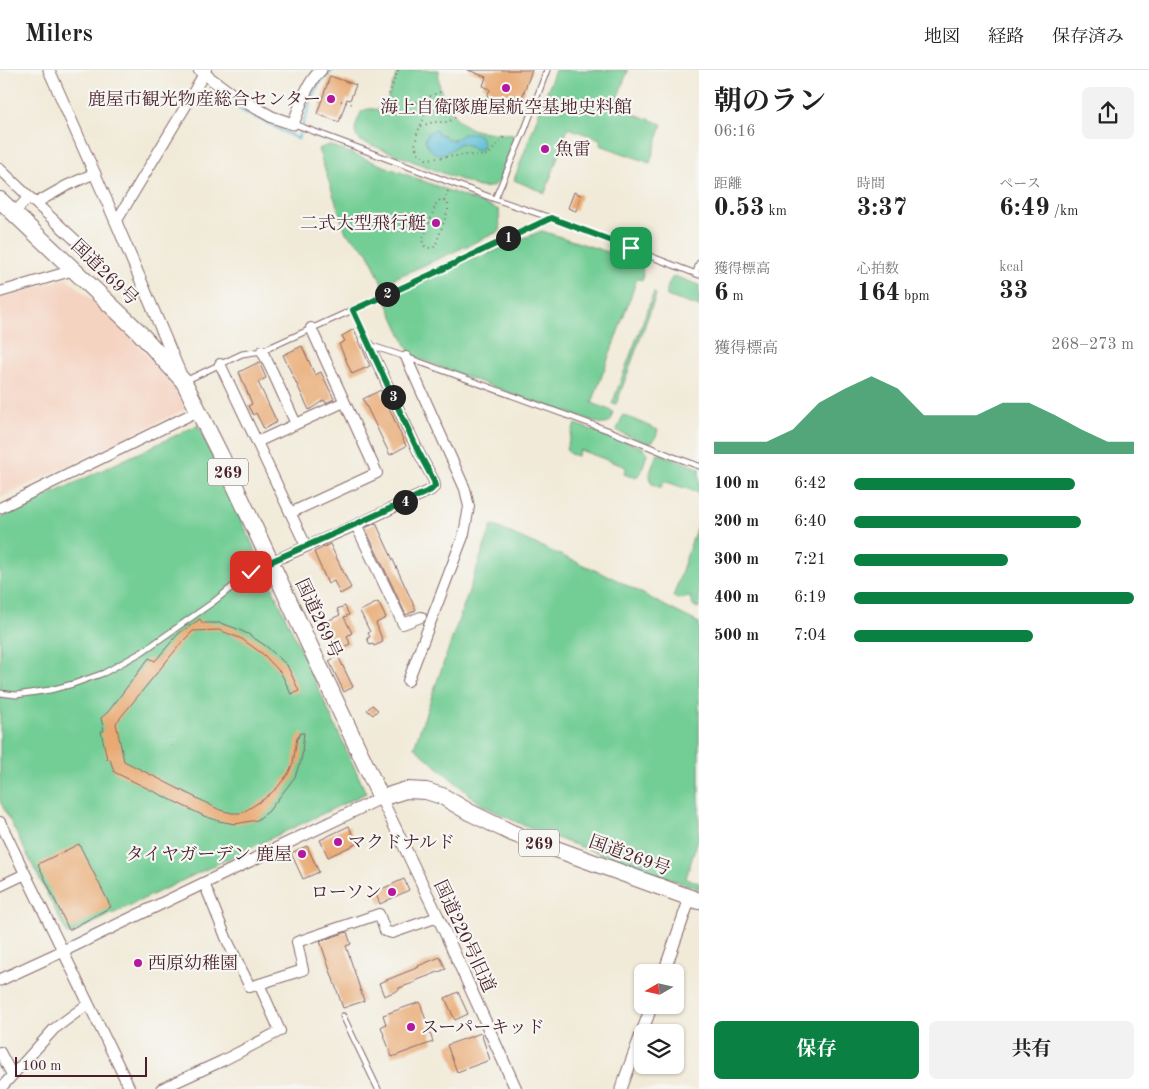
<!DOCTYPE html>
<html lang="ja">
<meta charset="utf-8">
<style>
:root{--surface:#fff;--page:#f2f2f2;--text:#222;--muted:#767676;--line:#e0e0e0;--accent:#0b8043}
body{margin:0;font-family:"Old Standard TT","Noto Serif JP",serif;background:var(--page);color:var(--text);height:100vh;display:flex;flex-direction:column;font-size:19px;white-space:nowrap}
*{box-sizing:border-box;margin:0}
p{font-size:16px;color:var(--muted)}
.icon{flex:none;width:28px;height:28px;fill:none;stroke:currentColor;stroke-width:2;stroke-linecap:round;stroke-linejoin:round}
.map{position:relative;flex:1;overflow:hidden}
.side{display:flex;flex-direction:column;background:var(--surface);width:450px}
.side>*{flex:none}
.needle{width:32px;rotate:261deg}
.fabs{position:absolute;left:634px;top:894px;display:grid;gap:10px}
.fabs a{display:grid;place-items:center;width:50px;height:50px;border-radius:8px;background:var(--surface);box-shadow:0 1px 4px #0004;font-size:25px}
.scale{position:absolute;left:15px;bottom:12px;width:132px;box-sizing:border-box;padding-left:5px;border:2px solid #4a1f2b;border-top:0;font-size:14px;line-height:18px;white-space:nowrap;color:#4a1f2b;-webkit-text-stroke:4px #f6f6f2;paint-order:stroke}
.pin{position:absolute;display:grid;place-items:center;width:42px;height:42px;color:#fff;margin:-21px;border-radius:10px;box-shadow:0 2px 8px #0006}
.km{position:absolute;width:25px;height:25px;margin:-12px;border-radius:50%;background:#222;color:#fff;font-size:14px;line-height:25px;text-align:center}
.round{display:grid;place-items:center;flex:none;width:52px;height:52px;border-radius:8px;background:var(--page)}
.summary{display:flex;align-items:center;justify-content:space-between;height:85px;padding:0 15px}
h1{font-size:28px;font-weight:700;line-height:38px}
.figures{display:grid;grid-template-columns:repeat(3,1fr);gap:8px;height:85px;padding:5px 15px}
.figures div{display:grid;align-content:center}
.figures b{font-size:25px;font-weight:700}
.figures small{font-size:14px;font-weight:400}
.figures p{font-size:14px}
.chart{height:140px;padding:10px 15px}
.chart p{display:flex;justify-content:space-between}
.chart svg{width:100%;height:90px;margin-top:5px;fill:var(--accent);opacity:.7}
.button{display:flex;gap:10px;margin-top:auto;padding:10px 15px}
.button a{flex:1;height:58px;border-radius:8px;background:var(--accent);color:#fff;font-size:20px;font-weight:700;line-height:58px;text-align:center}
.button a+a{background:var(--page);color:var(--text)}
ul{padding:0 15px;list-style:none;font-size:16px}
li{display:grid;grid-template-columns:80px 60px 1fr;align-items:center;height:38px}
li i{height:12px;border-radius:6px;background:var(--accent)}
header{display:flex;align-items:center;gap:30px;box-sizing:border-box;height:70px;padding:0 25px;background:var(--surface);border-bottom:1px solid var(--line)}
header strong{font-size:24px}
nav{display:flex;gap:28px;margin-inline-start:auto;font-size:18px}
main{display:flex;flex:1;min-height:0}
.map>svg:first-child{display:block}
.built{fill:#f5d3c1}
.green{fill:#73ce95;stroke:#5e7660;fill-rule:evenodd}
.water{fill:#57bbd6;stroke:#506d80}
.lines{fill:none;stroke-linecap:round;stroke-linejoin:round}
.stream{stroke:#57bbd6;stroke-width:2.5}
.building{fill:#e9a971}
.service-casing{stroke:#846668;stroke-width:7}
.minor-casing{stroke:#846668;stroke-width:12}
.tertiary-casing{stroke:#846668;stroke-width:13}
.trunk-casing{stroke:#846668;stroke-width:18}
.path{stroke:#846668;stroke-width:2;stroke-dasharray:1 4;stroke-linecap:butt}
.service{stroke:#fff;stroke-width:5}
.minor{stroke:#fff;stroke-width:10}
.tertiary{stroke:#fff;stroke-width:11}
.trunk{stroke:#fff;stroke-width:16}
.route-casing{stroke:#fff;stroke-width:10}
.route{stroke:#0b8043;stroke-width:6}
.poi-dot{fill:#b5179e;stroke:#f6f6f2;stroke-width:2}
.labels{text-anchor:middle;stroke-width:4.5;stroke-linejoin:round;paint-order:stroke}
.shield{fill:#f6f6f2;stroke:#7e6067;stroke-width:1}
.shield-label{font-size:16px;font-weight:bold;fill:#4a1f2b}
.poi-label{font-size:18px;fill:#4a1f2b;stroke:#f6f6f2;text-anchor:end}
.street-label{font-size:18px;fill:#4a1f2b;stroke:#f6f6f2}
</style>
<header>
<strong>Milers</strong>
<nav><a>地図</a><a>経路</a><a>保存済み</a></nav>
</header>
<main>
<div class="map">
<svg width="699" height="1019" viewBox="0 0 699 1019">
<rect width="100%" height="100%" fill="#f6f6f2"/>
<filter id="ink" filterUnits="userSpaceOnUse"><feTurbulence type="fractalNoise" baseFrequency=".02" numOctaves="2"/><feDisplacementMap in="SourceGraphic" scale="10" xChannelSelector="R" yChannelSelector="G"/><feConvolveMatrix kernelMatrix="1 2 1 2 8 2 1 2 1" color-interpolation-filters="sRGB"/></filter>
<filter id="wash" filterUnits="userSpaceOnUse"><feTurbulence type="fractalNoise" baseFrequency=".0096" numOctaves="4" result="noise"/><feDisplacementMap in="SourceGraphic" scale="20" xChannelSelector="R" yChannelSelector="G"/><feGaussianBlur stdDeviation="1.12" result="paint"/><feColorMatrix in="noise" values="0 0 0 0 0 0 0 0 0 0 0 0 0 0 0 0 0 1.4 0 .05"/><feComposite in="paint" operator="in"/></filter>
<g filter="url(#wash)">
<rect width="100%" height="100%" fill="#f1ead8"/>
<!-- built -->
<path class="built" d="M67,208l55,48 56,67 7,16 -185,89v-200z"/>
<!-- green -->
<path class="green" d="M398,0h41c-3,24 15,55 39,61 12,3 24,2 35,4l1,5 -15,41c-7,7 -11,7 -20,6l-118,-46c-11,-8 -4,-18 0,-29 8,-5 14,-3 22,-1zM438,64l6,1 6,6 6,-2 23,11 -5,-1 -10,-6 -35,5 -4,-8z
M555,0h73l-14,37 48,17 -12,39 -50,-18v-6l-32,-11 -23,65 -31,-13z
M329,75l170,65 1,21 -118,53 -14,-32 -22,-19 -28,-84z
M542,161l100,32 1,17 -6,-1 -45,124 20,8c2,7 -2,14 -10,13l-79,-26 -112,-42 -24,-53 -2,-7 78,-34 11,-4 2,1 48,-21z
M674,206l25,9v22l-32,-11c-1,-6 2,-16 7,-20z
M654,222l2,3 -39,107 -1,2h-4z
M623,345l35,15c-2,6 -3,13 -11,13l-28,-11 -2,-2z
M575,354l69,24 3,6 -6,19c-5,6 -10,4 -17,1l2,-7 -46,-17 -3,6 -7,-2 -4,-5z
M198,355l168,368 -298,142 -68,-134v-283z
M658,384h3l38,14v25l-35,-12 -3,7 -9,-4 -3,-8 7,-20z
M699,450v88l-6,-2 -3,-9 -9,2 -8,-2z
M492,455l123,54 56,30 28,14v213l-13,42 13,5v6l-168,-60 -49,-24 -68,-58z"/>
<!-- water -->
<path class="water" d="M434,60l3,1 1,3 6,1c8,13 13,-1 24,-2 5,-1 8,1 12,3 3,4 3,7 2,12l-5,2 -9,-5 -8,-2c-4,3 -7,6 -11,8 -13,7 -19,0 -24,-11l3,-7z"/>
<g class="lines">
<!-- stream -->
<path class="stream" d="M213,26l85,43 15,-44 6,-12 14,-13"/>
</g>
<g id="blocks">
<!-- building -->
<path class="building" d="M468,0h64l-11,30 -6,-2 -1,5 -11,-3 -1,3 -15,-6 3,-8 -7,-3 3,-9z
M330,6l26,9 -6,15 -3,-1 -8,23 -22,-8z
M574,122l7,3 -5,16 -8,-3z
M354,259l16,37 -18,8 -13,-30 6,-3 -3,-5z
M302,276l13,29 6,-3 13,27 -8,4 -2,-3 -15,10 -26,-55z
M259,292l7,16 -8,4 19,40 -13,7 -8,-16 -3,2 -5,-9 4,-2 -13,-32z
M381,320l25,56 -16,9 -27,-56z
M376,453l40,87 -10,5 -41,-87z
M330,474l21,44 -11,6 -6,-13 -6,3 -14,-32z
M378,532l8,16 -10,5 7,19 -9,4 -1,-2 -3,1 -3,-7 3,-1 -2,-4 2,-1 -10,-21z
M345,536l4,9 -5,2 8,16 -5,3 3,8 -14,6 -13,-27 17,-8 -3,-6z
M200,549l2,3 -1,1h19l15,5 13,6 18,12 21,19 12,26 -8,3 -10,-21 -17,-18 -22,-16 -23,-9 -26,1 -10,10 -67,82 8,38 96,49 12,3h8l5,-2 19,-12 13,-11 11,-14 5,-11 4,-25h1l2,-5h4l-2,18h1l-3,14h-1l-4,12 -27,35 -11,8 -22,4 -16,-3 -15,-5 -90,-44 -4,-13h-3l-6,-28h3l-3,-13 7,-6 41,-54 6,3 23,-27z
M338,586l15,31 -9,5 -15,-31z
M372,635l6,5 -5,5 -6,-5z
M349,756l7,18 -28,13 -8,-17z
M79,774l32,63 -42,23 -31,-66z
M307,776l12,26 -16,7 -12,-26z
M404,809l5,11 -29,14 -5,-12z
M347,862l4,12 -5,2 18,55 -21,7 -23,-67z
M440,887l6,12 -31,12 1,1 -17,6v2l-15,6 -5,-13 40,-16 -1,-1z
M458,922l10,22 -13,6 -10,-22z
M420,932l13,40 -41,15 -11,-30 5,-3 -3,-9z
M481,963l9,27 -33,12 -10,-27z"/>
</g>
</g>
<g filter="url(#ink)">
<use href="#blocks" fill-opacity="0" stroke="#846668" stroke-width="1"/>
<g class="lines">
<defs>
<path id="service" d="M294,54l201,75 56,19 148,57
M495,129l30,-70 22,-59
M696,203l3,-10
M353,239l16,36 37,12 204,74 64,26 25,9
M187,310l55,-26 20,-3 168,-76 121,-57
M0,623l16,2 34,-5 23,-6 31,-11 38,-21 70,-49 39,-31 17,-9
M343,946l35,73"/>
<path id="minor" d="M0,99l29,28 -15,16
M29,127l57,53
M36,133l30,-17 29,-13
M116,152l68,-113 22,-39
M0,222l74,-22
M262,281l11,22 23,51
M406,287l59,132 4,18 -5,27 -56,147
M220,294l86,182
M257,372l87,-40
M0,438l198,-97
M290,443l87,-40 -66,-145
M356,455l47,99 18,-7
M271,492l85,-37 75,-35 4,-4 -1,-5 -15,-28 -50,-108
M0,752l130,267
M204,813l23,57 23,47 53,-17 -6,-28 82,-28 6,17 7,2 46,-16
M0,816l25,-12
M0,982l12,23
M0,1019l54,-60 34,-25
M161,1019l61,-28 58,-30 -21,-47"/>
<path id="tertiary" d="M49,0l67,152 64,151
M199,0l34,25 39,22 21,7c8,-19 13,-40 28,-54
M664,902l26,-74
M0,910l63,-29 318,-153 57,119 78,172
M621,1019l31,-84"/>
<path id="trunk" d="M0,130l138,131 46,51 36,72 161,344 25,-8 20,1 16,5 27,16 43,21 187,68"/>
</defs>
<!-- service casing -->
<use href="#service" class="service-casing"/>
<!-- minor casing -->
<use href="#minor" class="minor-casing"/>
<!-- tertiary casing -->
<use href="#tertiary" class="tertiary-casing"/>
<!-- trunk casing -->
<use href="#trunk" class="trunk-casing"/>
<!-- path -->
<path class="path" d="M398,0l-15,41 8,3 51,-23
M422,30l2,12 -1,8 -6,14 -2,12 4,8 7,5 39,-4 19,1 5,-2 14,-16 1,-4
M341,31l11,3
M421,56l13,-4h14l8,-5
M444,131l4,3v6l-12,34 -2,3 -6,1c-5,-2 -6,-5 -5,-9l13,-35 4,-4 4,1 4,-10"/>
<!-- service -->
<use href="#service" class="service"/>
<!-- minor -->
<use href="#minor" class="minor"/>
<!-- tertiary -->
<use href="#tertiary" class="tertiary"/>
<!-- trunk -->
<use href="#trunk" class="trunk"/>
</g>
</g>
<g class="lines" filter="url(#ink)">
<defs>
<path id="route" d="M251,502l19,-10 86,-38 75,-34 4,-4 -1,-5 -15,-28 -66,-143 77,-35 121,-57 80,30"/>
</defs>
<!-- route casing -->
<use href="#route" class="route-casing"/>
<!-- route -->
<use href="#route" class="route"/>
</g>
<!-- markers -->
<g class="poi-dot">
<circle cx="506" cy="18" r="5"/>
<circle cx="331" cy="29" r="5"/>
<circle cx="545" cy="79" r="5"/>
<circle cx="436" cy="153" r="5"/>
<circle cx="338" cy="772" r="5"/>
<circle cx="302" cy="784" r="5"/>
<circle cx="392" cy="822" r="5"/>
<circle cx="138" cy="893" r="5"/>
<circle cx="411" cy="957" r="5"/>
</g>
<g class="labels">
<!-- shield labels -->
<g class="shield">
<rect x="208" y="388.5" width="40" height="27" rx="4"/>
<rect x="519" y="759.5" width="40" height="27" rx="4"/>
</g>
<g class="shield-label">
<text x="228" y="408">269</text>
<text x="539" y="779">269</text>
</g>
<!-- poi labels -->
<g class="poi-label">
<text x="321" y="35">鹿屋市観光物産総合センター</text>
<text x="506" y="43" text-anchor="middle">海上自衛隊鹿屋航空基地史料館</text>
<text x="555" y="85" text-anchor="start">魚雷</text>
<text x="426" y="159">二式大型飛行艇</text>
<text x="348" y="778" text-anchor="start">マクドナルド</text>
<text x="292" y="790">タイヤガーデン 鹿屋</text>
<text x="382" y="828">ローソン</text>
<text x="148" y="899" text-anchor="start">西原幼稚園</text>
<text x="421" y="963" text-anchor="start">スーパーキッド</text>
</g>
<!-- street labels -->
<g class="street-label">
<text transform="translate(105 202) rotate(44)" y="6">国道269号</text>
<text transform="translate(319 548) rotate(65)" y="6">国道269号</text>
<text transform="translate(630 785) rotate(20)" y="6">国道269号</text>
<text transform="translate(465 866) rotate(65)" y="6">国道220号旧道</text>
</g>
</g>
</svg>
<div class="fabs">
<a><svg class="needle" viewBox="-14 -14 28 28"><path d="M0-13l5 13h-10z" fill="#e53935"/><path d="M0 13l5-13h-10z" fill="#767676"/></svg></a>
<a><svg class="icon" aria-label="layers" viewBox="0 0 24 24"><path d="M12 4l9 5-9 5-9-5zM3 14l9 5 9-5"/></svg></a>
</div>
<div class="scale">100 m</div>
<div class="pin" style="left:631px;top:178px;background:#1e9e55"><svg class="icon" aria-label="arrive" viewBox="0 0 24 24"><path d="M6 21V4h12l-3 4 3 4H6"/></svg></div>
<div class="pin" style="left:251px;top:502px;background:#d93025"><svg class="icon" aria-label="check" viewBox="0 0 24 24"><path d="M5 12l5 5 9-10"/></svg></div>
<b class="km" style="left:508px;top:168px">1</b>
<b class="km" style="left:387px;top:224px">2</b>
<b class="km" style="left:393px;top:327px">3</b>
<b class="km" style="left:405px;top:432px">4</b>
</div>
<section class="side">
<div class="summary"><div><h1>朝のラン</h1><p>06:16</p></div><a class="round"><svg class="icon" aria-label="share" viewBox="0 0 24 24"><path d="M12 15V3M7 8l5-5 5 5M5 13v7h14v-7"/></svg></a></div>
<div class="figures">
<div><p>距離</p><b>0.53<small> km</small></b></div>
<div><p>時間</p><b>3:37</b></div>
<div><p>ペース</p><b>6:49<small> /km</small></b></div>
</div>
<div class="figures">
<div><p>獲得標高</p><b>6<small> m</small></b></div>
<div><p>心拍数</p><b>164<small> bpm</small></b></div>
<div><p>kcal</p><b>33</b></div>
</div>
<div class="chart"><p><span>獲得標高</span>268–273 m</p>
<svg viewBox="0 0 160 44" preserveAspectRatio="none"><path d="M0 44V38L10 38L20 38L30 32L40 19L50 12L60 6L70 12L80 25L90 25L100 25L110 19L120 19L130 25L140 32L150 38L160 38V44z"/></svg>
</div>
<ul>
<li><b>100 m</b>6:42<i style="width:79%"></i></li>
<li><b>200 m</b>6:40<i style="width:81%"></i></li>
<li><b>300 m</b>7:21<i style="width:55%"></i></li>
<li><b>400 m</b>6:19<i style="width:100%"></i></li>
<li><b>500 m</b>7:04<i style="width:64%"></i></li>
</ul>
<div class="button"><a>保存</a><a>共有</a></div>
</section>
</main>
